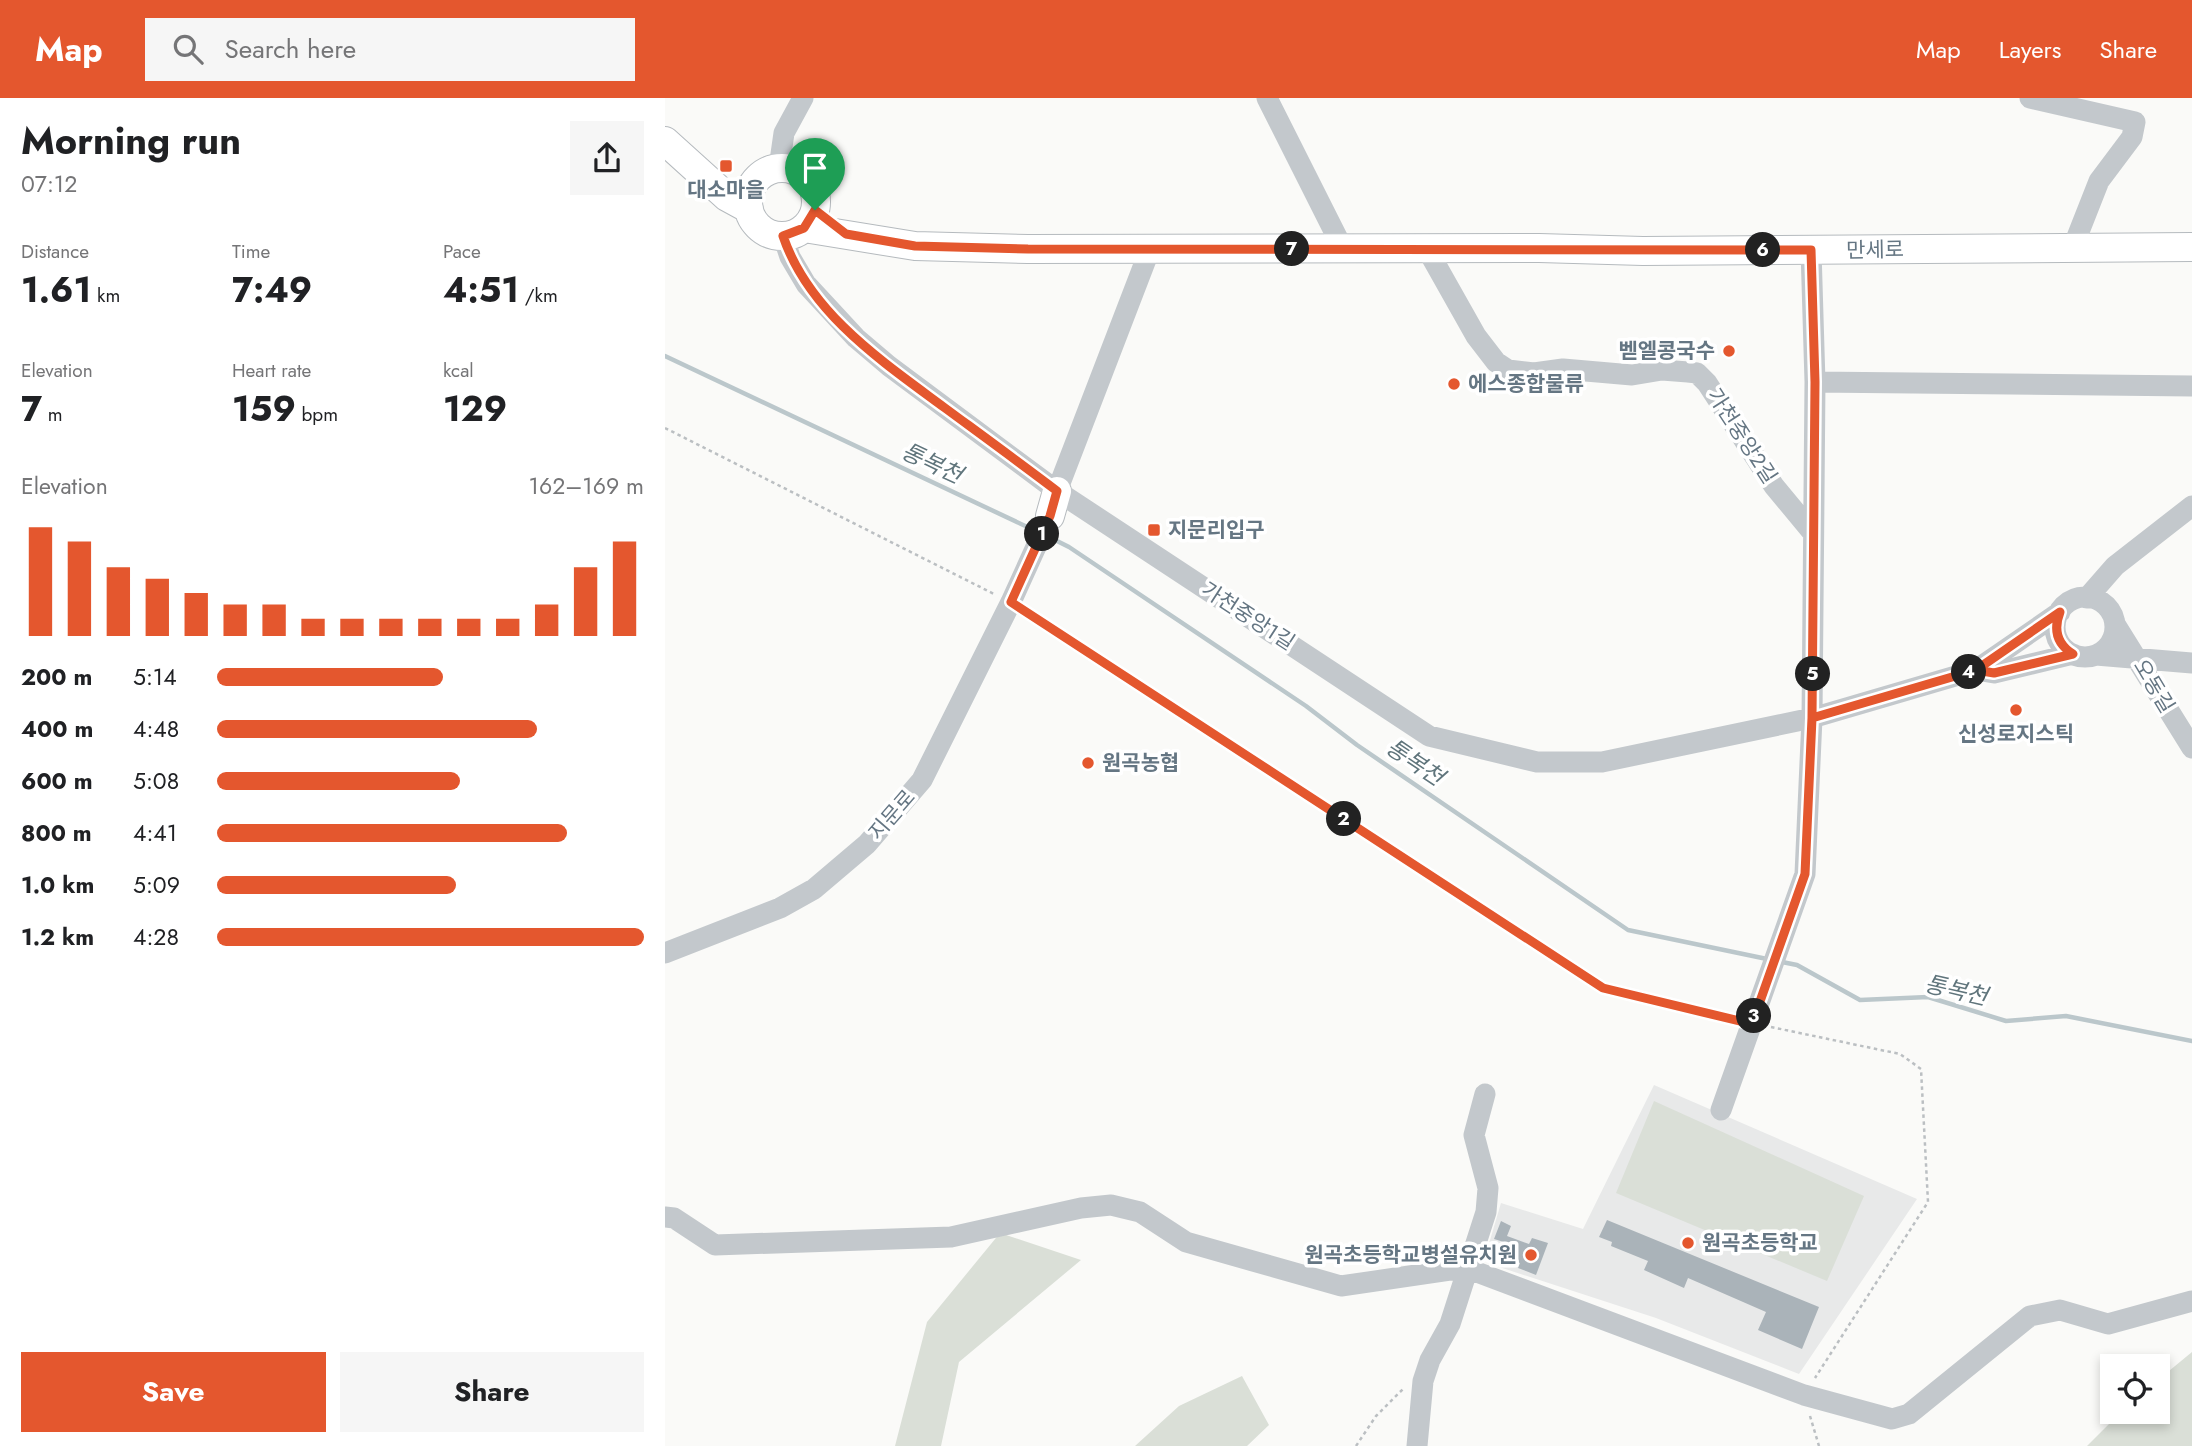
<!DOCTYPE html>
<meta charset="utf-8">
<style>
:root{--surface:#fff;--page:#f6f6f6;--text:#202124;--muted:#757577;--accent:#e4572e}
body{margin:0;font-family:Jost,"Noto Sans KR",sans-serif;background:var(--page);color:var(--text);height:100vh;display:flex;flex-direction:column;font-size:26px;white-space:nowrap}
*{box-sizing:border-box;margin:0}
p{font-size:23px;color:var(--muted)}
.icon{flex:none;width:38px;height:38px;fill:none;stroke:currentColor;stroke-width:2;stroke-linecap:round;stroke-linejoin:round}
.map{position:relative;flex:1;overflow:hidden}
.details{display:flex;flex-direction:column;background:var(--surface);width:665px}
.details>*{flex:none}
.controls{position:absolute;left:1435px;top:1256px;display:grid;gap:14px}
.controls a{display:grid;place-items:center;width:70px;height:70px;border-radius:0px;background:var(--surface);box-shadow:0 4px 10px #0003;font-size:35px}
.pin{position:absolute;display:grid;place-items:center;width:60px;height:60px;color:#fff;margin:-72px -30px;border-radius:50% 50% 50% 0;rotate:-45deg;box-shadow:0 0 7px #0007}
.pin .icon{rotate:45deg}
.km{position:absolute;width:35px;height:35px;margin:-18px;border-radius:50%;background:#222;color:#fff;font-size:19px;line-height:35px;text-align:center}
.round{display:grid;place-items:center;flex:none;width:74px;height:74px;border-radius:0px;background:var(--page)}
.overview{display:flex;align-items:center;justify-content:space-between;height:119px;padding:0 21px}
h1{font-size:38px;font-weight:700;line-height:52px}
.stats{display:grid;grid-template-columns:repeat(3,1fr);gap:10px;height:119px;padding:7px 21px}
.stats div{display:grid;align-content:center}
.stats b{font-size:35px;font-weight:700}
.stats small{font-size:19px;font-weight:400}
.stats p{font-size:19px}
.chart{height:196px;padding:14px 21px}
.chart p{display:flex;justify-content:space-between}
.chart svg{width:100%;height:126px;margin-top:7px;stroke:var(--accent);stroke-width:6}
.action{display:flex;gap:14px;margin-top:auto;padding:14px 21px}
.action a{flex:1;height:80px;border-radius:0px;background:var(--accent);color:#fff;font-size:28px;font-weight:700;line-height:80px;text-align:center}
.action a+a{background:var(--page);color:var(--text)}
ul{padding:0 21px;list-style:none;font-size:23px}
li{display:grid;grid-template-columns:112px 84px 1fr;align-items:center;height:52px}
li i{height:18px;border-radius:9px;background:var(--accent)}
header{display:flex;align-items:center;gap:42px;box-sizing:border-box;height:98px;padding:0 35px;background:var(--accent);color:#fff}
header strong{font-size:33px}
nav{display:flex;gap:38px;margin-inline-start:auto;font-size:24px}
.search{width:490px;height:63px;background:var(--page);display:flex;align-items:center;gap:18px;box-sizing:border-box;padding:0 24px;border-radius:0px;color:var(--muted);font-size:26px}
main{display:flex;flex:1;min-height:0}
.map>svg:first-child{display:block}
.built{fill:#e8e9e9}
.green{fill:#dadfd7}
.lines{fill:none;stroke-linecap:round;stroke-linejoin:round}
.stream{stroke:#bbc7cb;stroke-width:4.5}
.building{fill:#aab3b9}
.major-casing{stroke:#b5babe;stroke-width:30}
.path{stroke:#bbbfc2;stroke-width:2.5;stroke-dasharray:3.5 3.5;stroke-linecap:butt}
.minor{stroke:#c3c8cc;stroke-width:21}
.major{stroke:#fff;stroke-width:28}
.route-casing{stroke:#fff;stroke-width:14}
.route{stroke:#e4572e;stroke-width:9}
.poi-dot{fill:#e4572e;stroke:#fff;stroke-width:2.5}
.labels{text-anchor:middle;stroke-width:7;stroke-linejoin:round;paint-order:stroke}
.poi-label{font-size:21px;font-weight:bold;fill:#657683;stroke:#fff;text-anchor:start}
.street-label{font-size:21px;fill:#657683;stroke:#fff}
.water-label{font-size:23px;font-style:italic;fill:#60757c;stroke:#fff}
</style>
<header>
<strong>Map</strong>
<div class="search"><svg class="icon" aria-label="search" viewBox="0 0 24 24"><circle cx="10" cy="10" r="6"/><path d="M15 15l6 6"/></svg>Search here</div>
<nav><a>Map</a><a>Layers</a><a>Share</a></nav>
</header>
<main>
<section class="details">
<div class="overview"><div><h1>Morning run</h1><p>07:12</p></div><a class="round"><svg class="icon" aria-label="share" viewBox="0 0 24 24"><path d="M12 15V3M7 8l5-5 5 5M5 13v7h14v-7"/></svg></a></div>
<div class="stats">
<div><p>Distance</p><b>1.61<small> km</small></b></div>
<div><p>Time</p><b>7:49</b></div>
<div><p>Pace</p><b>4:51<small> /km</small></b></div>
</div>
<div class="stats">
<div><p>Elevation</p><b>7<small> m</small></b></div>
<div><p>Heart rate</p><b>159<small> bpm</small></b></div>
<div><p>kcal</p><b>129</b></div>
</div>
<div class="chart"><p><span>Elevation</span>162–169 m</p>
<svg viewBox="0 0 160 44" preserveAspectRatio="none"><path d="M5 44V6M15 44V11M25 44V20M35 44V24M45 44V29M55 44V33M65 44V33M75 44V38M85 44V38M95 44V38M105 44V38M115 44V38M125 44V38M135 44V33M145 44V20M155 44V11"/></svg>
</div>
<ul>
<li><b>200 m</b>5:14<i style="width:53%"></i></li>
<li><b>400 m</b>4:48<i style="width:75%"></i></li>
<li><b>600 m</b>5:08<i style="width:57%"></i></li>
<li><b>800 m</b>4:41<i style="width:82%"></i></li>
<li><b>1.0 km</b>5:09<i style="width:56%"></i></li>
<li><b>1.2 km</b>4:28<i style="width:100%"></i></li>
</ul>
<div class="action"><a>Save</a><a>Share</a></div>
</section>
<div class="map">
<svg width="1527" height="1348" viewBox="0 0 1527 1348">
<rect width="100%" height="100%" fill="#fafaf8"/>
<!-- built -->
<path class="built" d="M989,987l263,114 -118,175 -143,-56 -166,-54 -5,-7 16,-54 82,26z"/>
<!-- green -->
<path class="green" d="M989,1003l210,95 -37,85 -211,-88z
M335,1135l81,27 -122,102 -18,84h-46l32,-124z
M1527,1254v94h-105l34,-34h37v-32z
M577,1278l27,49 -22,21h-112l44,-40z"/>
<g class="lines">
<!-- stream -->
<path class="stream" d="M0,258l373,176
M384,439l20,10 237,159 51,39 271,185 139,29
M1117,864l15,3 63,35 68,-3 78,24 60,-5 126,25"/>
</g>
<!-- building -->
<path class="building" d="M942,1122l212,87 -17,42 -44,-19 8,-18 -78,-34 -4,10 -40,-18 4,-9 -37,-15 1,-4 -13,-5z
M836,1123l10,5 -4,10 22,8 3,-6 16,5 -12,32 -18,-7 2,-5 -21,-8 5,-13 -10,-3z"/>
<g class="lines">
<defs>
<path id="major" d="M0,43l62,56 22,12
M83 104a34 34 0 1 1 68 0a34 34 0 1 1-68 0Z
M139,130l111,18 113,3 511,-1 104,3 549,-4
M385,418l7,-25"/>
</defs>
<!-- major casing -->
<use href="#major" class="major-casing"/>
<!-- path -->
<path class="path" d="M0,330l331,167
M361,514l577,376 130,32
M1106,929l129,27 21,15 7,133 -113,176
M1145,1318l9,30
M691,1348l20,-30 28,-28"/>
<!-- minor -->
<path class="minor" d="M602,0l76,151
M1365,0l105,24 -3,15 -33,44 -26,66
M114,70l5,-35 19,-35
M118,138l7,21 16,27 50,54 33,28 168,125 372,245 108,26h65l210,-44 164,-48 84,-58
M762,151l49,87 20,26 12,8 26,3 29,-4 69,6 30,-5 26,2 9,1 10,10 67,103 39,47
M1150,284l377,4
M392,393l93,-242
M1390 529a30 30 0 1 1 60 0a30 30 0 1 1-60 0Z
M1422,500l28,-32 77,-60
M1450,526l77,124
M1431,557l96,8
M1311,572l18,3 79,-19
M0,855l115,-45 34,-19 53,-45 55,-64 89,-178 39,-86
M1056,1012l84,-236 7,-156 3,-336 -4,-132
M0,1119l9,1 41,27 236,-8 130,-29 30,-3 29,7 46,30 155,44 109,-16 24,1 330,124 88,24 17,-5 121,-98 30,-6 48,14 84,-23
M752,1348l6,-65 7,-21 20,-36 36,-112 2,-24 -14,-53 11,-41"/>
<!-- major -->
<use href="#major" class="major"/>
</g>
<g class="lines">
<defs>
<path id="route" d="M150,112l-11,18 -21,8c26,77 100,126 162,172 38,28 75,55 112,83l-7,25 -39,86 592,386 149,36 53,-150 7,-156 164,-48 18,3 79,-19c-16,-10 -20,-24 -13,-42l-84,58 -164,48 3,-336 -4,-132 -783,-1 -113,-3 -69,-12 -31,-24"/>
</defs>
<!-- route casing -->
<use href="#route" class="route-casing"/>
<!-- route -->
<use href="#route" class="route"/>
</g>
<!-- markers -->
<g class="poi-dot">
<rect x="54" y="61" width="14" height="14" rx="3.5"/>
<circle cx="1064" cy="253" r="7"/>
<circle cx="789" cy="286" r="7"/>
<rect x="482" y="425" width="14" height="14" rx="3.5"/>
<circle cx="1351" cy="612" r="7"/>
<circle cx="423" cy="665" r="7"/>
<circle cx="1023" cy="1145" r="7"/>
<circle cx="866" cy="1157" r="7"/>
</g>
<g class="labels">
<!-- poi labels -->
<g class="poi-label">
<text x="61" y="99" text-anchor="middle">대소마을</text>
<text x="1050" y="260" text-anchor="end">벧엘콩국수</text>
<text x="803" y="293">에스종합물류</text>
<text x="503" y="439">지문리입구</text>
<text x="1351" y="643" text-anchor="middle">신성로지스틱</text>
<text x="437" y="672">원곡농협</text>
<text x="1037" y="1152">원곡초등학교</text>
<text x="852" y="1164" text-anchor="end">원곡초등학교병설유치원</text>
</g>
<!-- street labels -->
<g class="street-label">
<text transform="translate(1210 152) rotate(-1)" y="7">만세로</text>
<text transform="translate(1077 338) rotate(57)" y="7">가천중앙2길</text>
<text transform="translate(583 518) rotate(33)" y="7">가천중앙1길</text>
<text transform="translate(1489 588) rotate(59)" y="7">오동길</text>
<text transform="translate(227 717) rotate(-49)" y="7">지문로</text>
</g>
<!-- water labels -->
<g class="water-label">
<text transform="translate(267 365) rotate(25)" y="8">통복천</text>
<text transform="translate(750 664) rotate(34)" y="8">통복천</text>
<text transform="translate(1291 892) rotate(13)" y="8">통복천</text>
</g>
</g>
</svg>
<div class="controls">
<a><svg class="icon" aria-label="locate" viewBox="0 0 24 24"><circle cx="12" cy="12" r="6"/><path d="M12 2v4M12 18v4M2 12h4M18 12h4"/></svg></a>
</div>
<div class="pin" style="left:150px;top:112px;background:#1e9e55"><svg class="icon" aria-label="arrive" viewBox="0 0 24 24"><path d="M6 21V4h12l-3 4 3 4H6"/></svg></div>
<b class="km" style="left:377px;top:436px">1</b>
<b class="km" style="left:679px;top:721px">2</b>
<b class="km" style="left:1089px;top:918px">3</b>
<b class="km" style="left:1304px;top:574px">4</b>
<b class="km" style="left:1148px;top:576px">5</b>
<b class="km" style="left:1098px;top:152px">6</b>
<b class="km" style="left:627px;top:151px">7</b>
</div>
</main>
